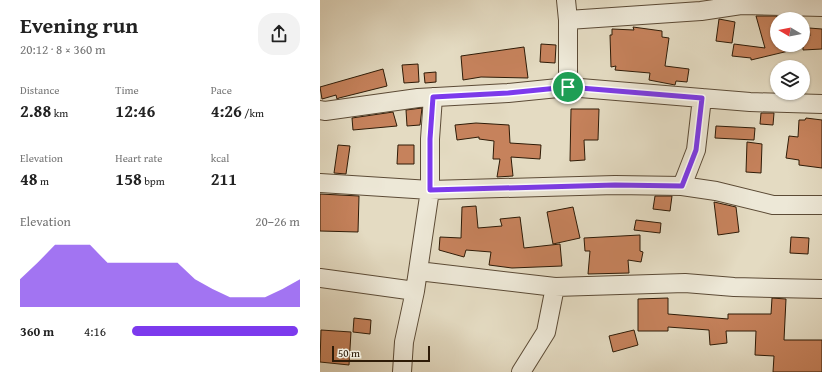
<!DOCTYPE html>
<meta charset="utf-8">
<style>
:root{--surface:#fff;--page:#f2f2f2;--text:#222;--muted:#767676;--accent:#7c3aed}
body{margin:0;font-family:"Gentium Book Plus",serif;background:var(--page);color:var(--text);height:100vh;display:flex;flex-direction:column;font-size:15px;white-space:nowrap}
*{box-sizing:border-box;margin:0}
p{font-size:13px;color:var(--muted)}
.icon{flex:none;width:22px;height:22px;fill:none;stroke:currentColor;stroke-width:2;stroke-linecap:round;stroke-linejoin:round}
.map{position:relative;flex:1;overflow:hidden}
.details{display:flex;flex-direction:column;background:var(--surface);width:320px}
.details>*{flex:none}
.needle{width:26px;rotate:280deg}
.fabs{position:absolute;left:450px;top:12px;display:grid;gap:8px}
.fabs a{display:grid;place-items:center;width:40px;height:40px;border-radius:50%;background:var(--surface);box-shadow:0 1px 3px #0004;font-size:20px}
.scale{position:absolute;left:12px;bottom:10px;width:98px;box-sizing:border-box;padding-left:4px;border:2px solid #2e1b07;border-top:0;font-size:11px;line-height:14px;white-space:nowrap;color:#2e1b07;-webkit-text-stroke:3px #ede8d7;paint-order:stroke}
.pin{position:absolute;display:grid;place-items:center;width:34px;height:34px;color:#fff;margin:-17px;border:2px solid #fff;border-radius:50%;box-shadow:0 1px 4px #0007}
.round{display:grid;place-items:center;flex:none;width:42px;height:42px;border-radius:16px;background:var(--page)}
.head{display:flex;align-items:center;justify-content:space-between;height:68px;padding:0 20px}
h1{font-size:22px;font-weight:700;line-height:30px}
.stats{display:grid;grid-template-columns:repeat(3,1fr);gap:6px;height:68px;padding:4px 20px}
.stats div{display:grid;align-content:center}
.stats b{font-size:17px;font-weight:700}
.stats small{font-size:11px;font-weight:400}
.stats p{font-size:11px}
.chart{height:112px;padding:8px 20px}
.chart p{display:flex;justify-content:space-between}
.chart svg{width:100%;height:72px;margin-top:4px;fill:var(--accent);opacity:.7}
ul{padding:0 20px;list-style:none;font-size:13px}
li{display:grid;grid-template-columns:64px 48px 1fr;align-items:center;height:30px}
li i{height:10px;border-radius:5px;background:var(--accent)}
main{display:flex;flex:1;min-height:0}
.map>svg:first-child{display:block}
.building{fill:#c6825c;stroke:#2e1b07}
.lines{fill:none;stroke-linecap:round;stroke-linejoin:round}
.minor-casing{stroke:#5c4b36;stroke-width:20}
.minor{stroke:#ede8d7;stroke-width:18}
.route-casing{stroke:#fff;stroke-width:8}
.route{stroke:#7c3aed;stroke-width:5}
</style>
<main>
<section class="details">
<div class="head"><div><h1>Evening run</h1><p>20:12 · 8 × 360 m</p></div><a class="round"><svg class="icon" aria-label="share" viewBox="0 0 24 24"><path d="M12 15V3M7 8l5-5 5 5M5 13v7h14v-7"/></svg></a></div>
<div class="stats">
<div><p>Distance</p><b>2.88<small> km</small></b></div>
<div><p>Time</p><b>12:46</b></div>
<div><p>Pace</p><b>4:26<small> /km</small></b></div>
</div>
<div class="stats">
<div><p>Elevation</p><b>48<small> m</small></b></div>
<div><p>Heart rate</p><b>158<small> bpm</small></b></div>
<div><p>kcal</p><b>211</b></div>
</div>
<div class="chart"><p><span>Elevation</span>20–26 m</p>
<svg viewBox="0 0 160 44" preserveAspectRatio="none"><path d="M0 44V27L10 17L20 6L30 6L40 6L50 17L60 17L70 17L80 17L90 17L100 27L110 33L120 38L130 38L140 38L150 33L160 27V44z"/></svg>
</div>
<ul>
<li><b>360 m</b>4:16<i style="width:99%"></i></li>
</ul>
</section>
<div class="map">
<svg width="502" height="372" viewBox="0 0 502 372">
<rect width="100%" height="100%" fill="#e4dbc2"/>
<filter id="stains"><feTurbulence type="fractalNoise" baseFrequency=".005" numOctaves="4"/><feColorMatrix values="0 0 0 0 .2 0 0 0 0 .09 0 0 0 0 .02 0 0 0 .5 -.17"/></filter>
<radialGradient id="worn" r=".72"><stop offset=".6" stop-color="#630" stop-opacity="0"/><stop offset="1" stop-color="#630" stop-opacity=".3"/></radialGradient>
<!-- building -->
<path class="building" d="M436,16h21v29h19l1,4 -46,11v-2l-19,-2 2,-12 31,4z
M399,19l16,3 -3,21 -16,-2z
M313,27l29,4v6l7,1 -4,28 24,3 -2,13 -11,-1 -1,4 -26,-5 1,-7 -35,-3 1,-4 -5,1 -1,-32h2v-6l22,1z
M489,28l13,1v20l-19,1v-13l7,-1z
M221,44l15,1 -1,18 -15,-1z
M204,47l4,31 -47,-1 -18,3 -2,-24z
M98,64l1,18 -15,1 -2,-18z
M63,69l4,17 -48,12 -2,1 -1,-4 -14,4 -2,-12z
M116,72v10l-11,1 -1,-10z
M102,108l-2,17 -13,1 -1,-16z
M251,109h28l-1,31h-14l1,20 -15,1z
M73,112l4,14 -44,4 -1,-12z
M441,113h13l-1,12 -13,-1z
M486,118l16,2v48l-23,-3v-5l-13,-2 3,-22 9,1 1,-17h6z
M156,123l33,2 1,18 31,2 -1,14 -29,-2 2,19 -16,1 3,-18h-7l1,-18 -15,-2v-2l-22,3 -2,-15z
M396,126l39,2 -1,12 -39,-2z
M427,142l15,2 -1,29 -15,-1z
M18,145l12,1 -4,28 -12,-1z
M78,145h16v19h-17z
M0,194l39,2 -1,36 -38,-1z
M335,196h17l-2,15 -17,-2z
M394,202l22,5 3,25 -21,3z
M156,206l2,22 24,-2 -2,-7 20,-2 4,31 36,-4 2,22 -50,2 -23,-3 2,-13 -25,-2 -2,7 -25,-7 1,-13 21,1 1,-31z
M253,207l7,31 -27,6 -6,-32z
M316,220l25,3 -1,10 -26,-3z
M320,235v16l3,1 -2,10 -13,-2 1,13 -41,1 2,-23h-5l-1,-13z
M471,237l18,1 -1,16 -18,-1z
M348,298v16l60,5v-5h43l1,-16 14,1 -2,41h38v32h-49l1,-16 -19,-1 1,-24h-30l1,12 -17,2 -1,-15 -41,-3v4h-30v-32z
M34,318l17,2 -1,14 -17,-2z
M1,330l30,2 -2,33 -29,-3z
M314,330l4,15 -25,7 -4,-16z"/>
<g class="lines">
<defs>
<path id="minor" d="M246,0l2,20v67
M248,20l133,-9 40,-6 81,2
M0,110l5,1 93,-13 90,-5 60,-6 182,15 72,2
M0,183l110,7 185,-5 67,1 34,5 57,14h49
M362,186l14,-36 6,-52
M98,271l137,16 130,-4 49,4 88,2
M0,278l95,13
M82,372l2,-30 11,-51 15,-101v-51l3,-42
M201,372l25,-40 9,-45"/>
</defs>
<!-- minor casing -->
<use href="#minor" class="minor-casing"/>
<!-- minor -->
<use href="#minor" class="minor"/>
</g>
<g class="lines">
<defs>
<path id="route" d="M248,87l134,11 -6,52 -14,36 -67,-1 -185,5v-51l3,-42 75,-4z"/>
</defs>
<!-- route casing -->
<use href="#route" class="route-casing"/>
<!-- route -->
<use href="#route" class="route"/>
</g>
<rect width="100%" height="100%" filter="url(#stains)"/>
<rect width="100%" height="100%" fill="url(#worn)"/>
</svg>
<div class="fabs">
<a><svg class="needle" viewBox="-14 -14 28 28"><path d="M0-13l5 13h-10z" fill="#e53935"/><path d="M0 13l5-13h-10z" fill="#767676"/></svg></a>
<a><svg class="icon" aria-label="layers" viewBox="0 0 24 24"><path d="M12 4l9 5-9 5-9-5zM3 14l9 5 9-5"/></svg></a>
</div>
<div class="scale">50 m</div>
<div class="pin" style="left:248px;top:87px;background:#1e9e55"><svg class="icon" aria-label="arrive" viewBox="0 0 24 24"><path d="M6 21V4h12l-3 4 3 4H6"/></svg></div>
</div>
</main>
